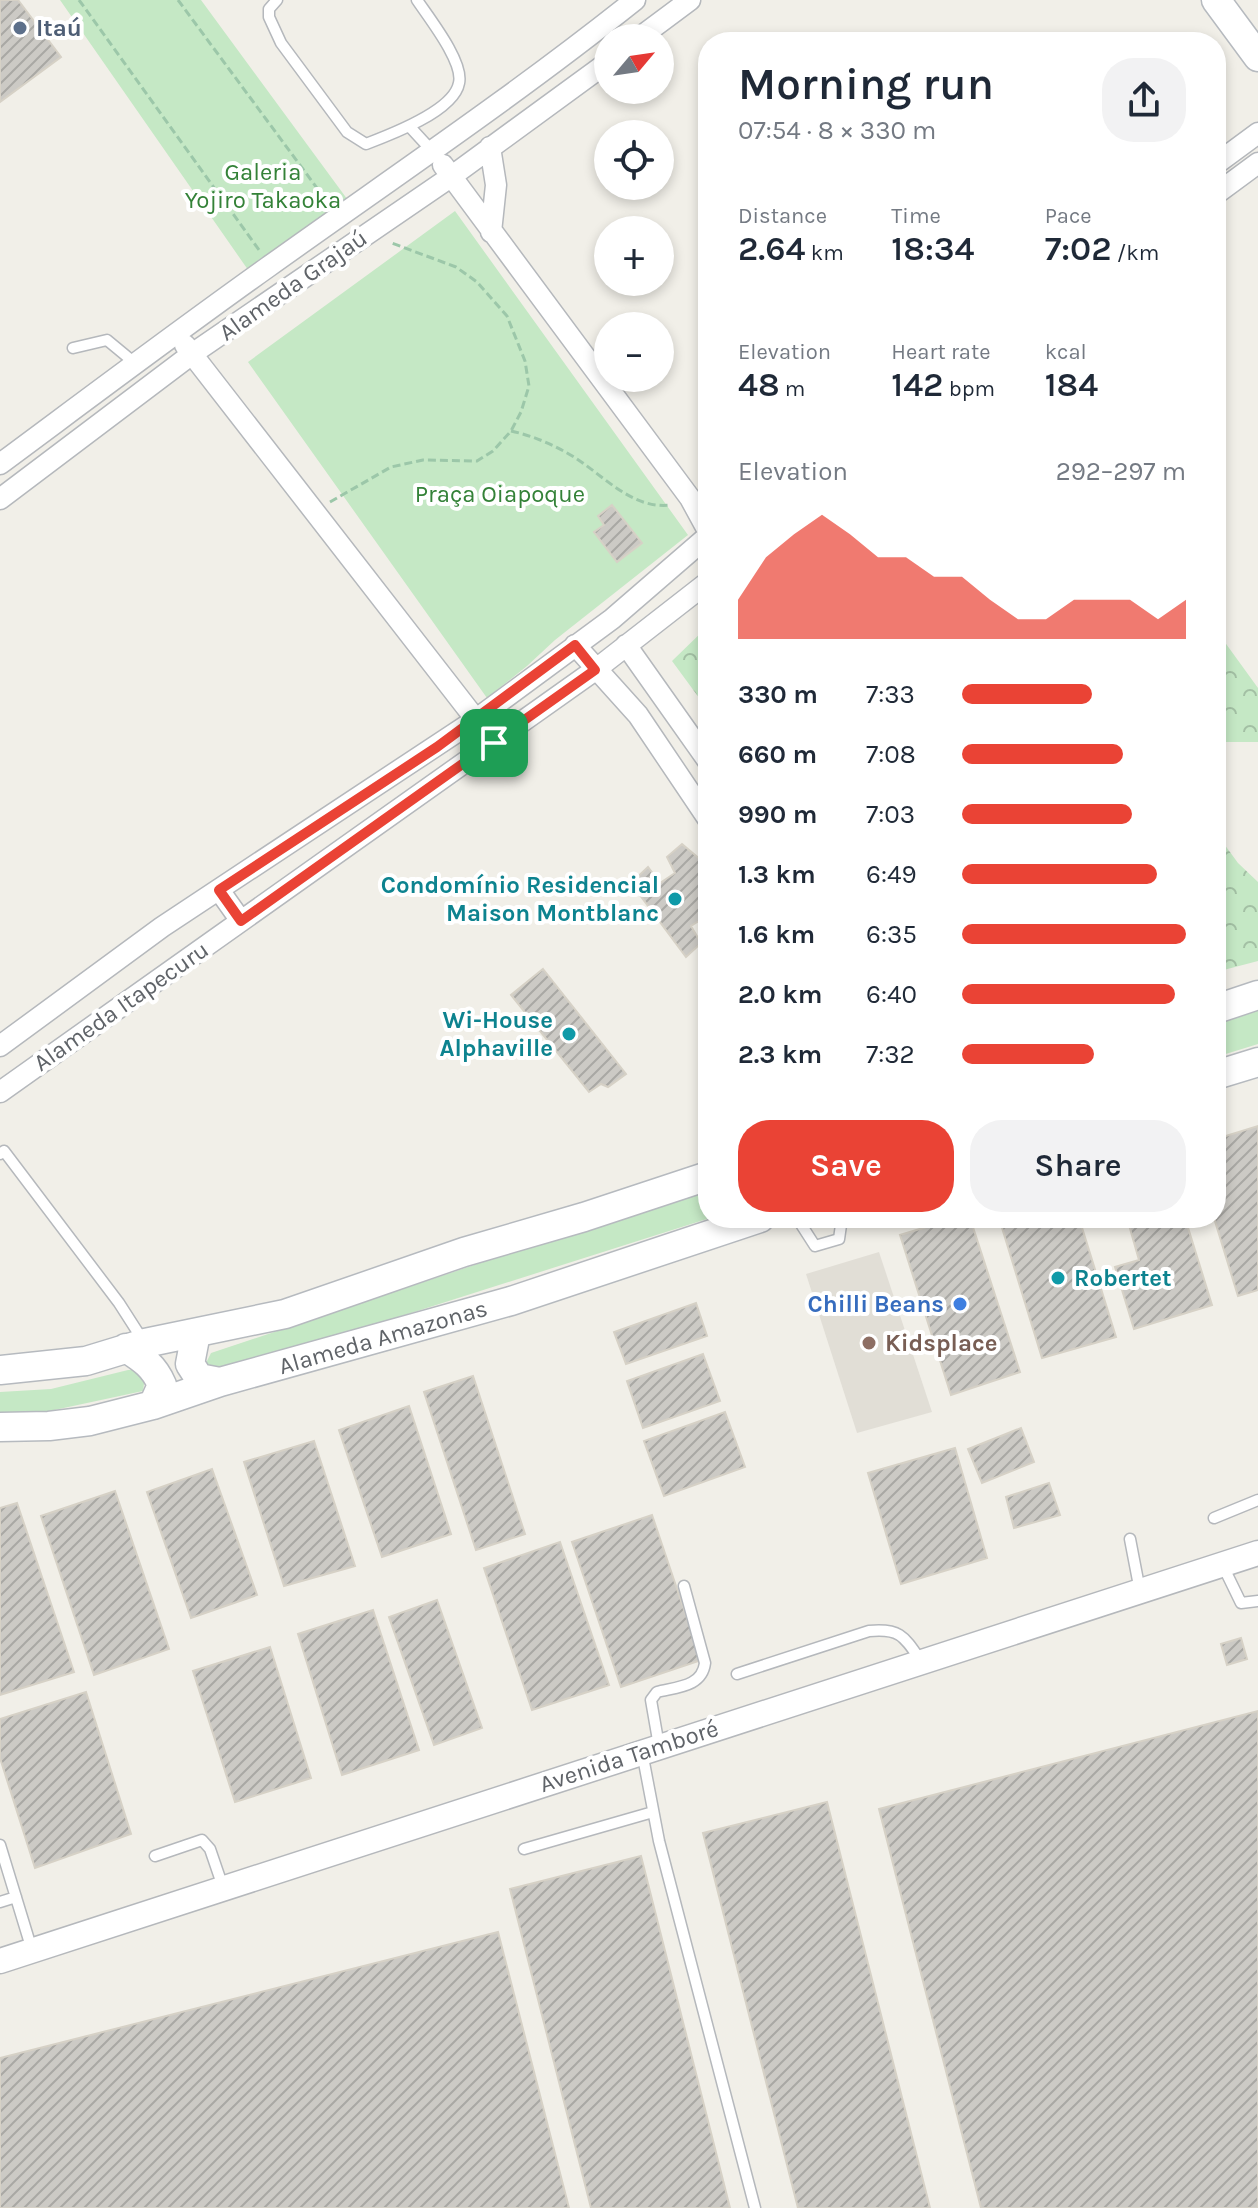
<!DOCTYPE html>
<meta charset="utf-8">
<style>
:root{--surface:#fff;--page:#f2f2f3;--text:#1f2937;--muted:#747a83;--accent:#ea4335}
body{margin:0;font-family:Karla,sans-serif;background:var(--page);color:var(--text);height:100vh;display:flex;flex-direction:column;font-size:30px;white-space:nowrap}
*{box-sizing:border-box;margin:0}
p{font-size:26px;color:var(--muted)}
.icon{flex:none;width:44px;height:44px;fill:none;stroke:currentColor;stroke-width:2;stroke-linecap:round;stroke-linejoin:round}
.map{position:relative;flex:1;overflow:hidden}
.sheet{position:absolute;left:698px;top:32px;width:528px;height:1196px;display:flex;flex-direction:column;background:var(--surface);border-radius:32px;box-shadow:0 4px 12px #0003}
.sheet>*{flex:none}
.needle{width:52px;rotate:61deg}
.tools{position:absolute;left:594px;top:24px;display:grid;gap:16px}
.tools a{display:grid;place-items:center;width:80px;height:80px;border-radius:50%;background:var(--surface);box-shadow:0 4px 12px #0003;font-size:40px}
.pin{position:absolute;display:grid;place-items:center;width:68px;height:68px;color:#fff;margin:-34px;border-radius:16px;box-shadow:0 4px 12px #0006}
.round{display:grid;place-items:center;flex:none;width:84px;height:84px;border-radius:32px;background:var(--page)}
.overview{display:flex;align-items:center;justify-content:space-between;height:136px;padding:0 40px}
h1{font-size:44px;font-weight:600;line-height:60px}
.figures{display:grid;grid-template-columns:repeat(3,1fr);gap:12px;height:136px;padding:8px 40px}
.figures div{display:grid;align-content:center}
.figures b{font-size:34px;font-weight:600}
.figures small{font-size:22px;font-weight:400}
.figures p{font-size:22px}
.chart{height:224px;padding:16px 40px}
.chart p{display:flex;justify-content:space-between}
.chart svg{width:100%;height:144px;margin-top:8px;fill:var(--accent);opacity:.7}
.cta{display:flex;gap:16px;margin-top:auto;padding:16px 40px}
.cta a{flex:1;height:92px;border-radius:32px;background:var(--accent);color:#fff;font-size:32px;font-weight:600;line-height:92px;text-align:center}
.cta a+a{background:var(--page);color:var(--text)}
ul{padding:0 40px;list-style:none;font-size:26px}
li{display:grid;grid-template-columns:128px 96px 1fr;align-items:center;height:60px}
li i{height:20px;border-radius:10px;background:var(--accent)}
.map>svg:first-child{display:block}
.education{fill:#e1ded6}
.green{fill:#c5e8c5}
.forest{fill:url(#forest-crowns)}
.building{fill:url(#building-hatch);stroke:#d6d1c6;stroke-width:2}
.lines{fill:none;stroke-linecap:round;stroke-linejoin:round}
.service-casing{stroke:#b5b8bc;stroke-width:13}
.minor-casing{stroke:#b5b8bc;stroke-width:23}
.tertiary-casing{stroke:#b5b8bc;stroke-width:27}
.secondary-casing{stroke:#b6babf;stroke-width:31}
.path{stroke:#9cc7a9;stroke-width:3;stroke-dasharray:8 4;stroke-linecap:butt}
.service{stroke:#fff;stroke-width:10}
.minor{stroke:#fff;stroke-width:20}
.tertiary{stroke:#fff;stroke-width:24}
.secondary{stroke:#fff;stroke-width:28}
.route-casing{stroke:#fff;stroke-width:16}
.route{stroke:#ea4335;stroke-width:10}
.service-dot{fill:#5c6f8a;stroke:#fff;stroke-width:3}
.culture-dot{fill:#0f9aa8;stroke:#fff;stroke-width:3}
.shop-dot{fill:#3f7fe0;stroke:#fff;stroke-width:3}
.education-dot{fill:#8d6e63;stroke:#fff;stroke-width:3}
.labels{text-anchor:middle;stroke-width:8;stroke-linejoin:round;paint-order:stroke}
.service-label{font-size:24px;font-weight:bold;fill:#4e5e75;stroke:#fff;text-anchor:start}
.park-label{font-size:24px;fill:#348238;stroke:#fff}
.street-label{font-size:24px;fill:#5f6368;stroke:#fff}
.culture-label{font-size:24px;font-weight:bold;fill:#0d838f;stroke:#fff;text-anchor:end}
.shop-label{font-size:24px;font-weight:bold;fill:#366cbe;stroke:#fff;text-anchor:end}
.education-label{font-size:24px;font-weight:bold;fill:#785e54;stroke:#fff;text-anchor:start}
</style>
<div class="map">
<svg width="1258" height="2208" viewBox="0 0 1258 2208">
<defs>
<pattern id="forest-crowns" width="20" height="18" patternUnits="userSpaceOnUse" patternTransform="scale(2)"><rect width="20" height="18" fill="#c5e8c5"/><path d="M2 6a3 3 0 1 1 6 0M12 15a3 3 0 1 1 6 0" fill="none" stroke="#a3c0a4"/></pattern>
<pattern id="building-hatch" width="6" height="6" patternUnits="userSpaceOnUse" patternTransform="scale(2)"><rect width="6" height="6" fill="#cccac5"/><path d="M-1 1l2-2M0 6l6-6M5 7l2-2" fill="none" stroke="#a9a8a4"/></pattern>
</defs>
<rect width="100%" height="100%" fill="#f1efe8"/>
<!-- education -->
<path class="education" d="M879,1252l53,160 -75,21 -51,-159z"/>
<!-- green -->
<path class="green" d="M60,0h141l152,207 -100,70z
M455,211l233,324 -133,105 -28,26 -40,32 -239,-336z
M1258,1007v37l-42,13v-37z
M708,1191l2,27 -494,157 -15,-2 10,-20 374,-125z
M128,1370h12l5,7 -2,14 -112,24h-31v-23l51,-3z"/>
<!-- forest -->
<path class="forest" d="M708,626v84l-36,-49z
M1216,630l42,58v54h-42z
M1216,833l22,30 20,19v79l-42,11z"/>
<!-- building -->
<path class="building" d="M0,0h18l43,57 -61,45z
M612,505l30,38 -25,19 -23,-30 10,-7 -6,-9z
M682,844l26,22v49l-17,11 10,17 -15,14 -55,-74 17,-16 12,16 15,-10 -8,-16z
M543,969l83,105 -18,13 -7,-3 -12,8 -78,-97z
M1258,1126v164l-20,6 -24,-78h2v-79z
M956,1218h14l50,154 -69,23 -51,-160z
M999,1218h80l37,119 -74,21z
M1127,1218h58l27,87 -78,24 -19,-62 24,-7z
M696,1303l11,33 -81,28 -12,-32z
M703,1354l17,47 -77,27 -16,-47z
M473,1376l52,158 -49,16 -52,-158z
M409,1406l42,128 -69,23 -43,-127z
M725,1412l20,55 -81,29 -20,-55z
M1021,1428l13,34 -52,21 -14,-34z
M314,1441l41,125 -71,20 -40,-124z
M955,1448l32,110 -86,26 -33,-111z
M212,1469l45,126 -66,23 -44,-126z
M1049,1483l11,32 -46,13 -8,-31z
M115,1491l54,158 -75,26 -53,-159z
M17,1503l57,169 -74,23v-187z
M652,1515l49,145 -80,27 -49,-145z
M560,1542l49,143 -77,25 -48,-142z
M437,1600l45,128 -48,17 -45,-128z
M373,1610l46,140 -77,25 -44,-141z
M1241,1638l6,21 -20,6 -6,-21z
M270,1647l41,131 -76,24 -42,-131z
M86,1692l45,142 -96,34 -35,-110v-39z
M1258,1711v497h-277l-102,-399z
M827,1802l103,406h-132l-95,-375z
M641,1856l89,352h-139l-81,-319z
M498,1932l71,276h-569v-150z"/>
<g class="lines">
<defs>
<path id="service" d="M277,0l-8,9v8l12,26 66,89 19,12c24,-9 88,-33 93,-61 5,-21 -30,-65 -42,-83
M410,127l23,25
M73,348l34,-8 29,24
M0,1154l4,-3 115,152 25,39
M797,1218l18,28 24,-7 3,-21
M1214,1518l44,-18
M1130,1539l10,52
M1223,1566l18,37 17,-2
M737,1674l132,-43c31,-3 35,5 52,30
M659,1746l-8,-46 6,-8c20,-5 45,-5 48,-29l-21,-77
M642,1752l17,89 96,367
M0,1845l32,105
M524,1849l129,-37
M155,1856l47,-16 8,9 13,38
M0,1902l16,-5"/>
<path id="minor" d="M639,38l51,-38
M490,147l6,38 -5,47
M1216,164l42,-31
M443,165l247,333 18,33
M1216,194l42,-31
M185,345l299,385
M0,464c89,-66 178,-133 268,-197 123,-88 248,-172 367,-267
M0,499l192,-145 260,-178 156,-114
M575,645l63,70 70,104
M626,645l82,116
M219,890l22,31
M0,1046l162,-119 313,-207 137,-101 96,-83
M0,1092l595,-422 113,-88"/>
<path id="tertiary" d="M0,1961l1258,-408"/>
<path id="secondary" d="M1216,0l42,57
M1216,1009l42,-14
M1216,1075l42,-13
M196,1333l-6,31 9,14 21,4
M126,1348c17,11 28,18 36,37l-9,20
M0,1370l86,-9 59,-18 140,-29 179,-62 120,-35 124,-41
M0,1427l49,-1 41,-5 63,-16 67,-23 291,-81 249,-83"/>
</defs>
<!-- service casing -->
<use href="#service" class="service-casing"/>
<!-- minor casing -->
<use href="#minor" class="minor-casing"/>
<!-- tertiary casing -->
<use href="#tertiary" class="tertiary-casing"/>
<!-- secondary casing -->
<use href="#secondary" class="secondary-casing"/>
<!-- path -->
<path class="path" d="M79,0l180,250
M178,0l150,203
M511,431c23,5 43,14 63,26 30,19 59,53 97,48
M330,502l61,-35 32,-7 54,1 16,-10 18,-20 10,-19 8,-26 -4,-25 -18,-45 -30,-34 -21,-15 -67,-25"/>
<!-- service -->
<use href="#service" class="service"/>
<!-- minor -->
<use href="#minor" class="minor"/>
<!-- tertiary -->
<use href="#tertiary" class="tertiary"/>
<!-- secondary -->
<use href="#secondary" class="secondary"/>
</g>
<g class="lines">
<defs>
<path id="route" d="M575,645l20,25 -354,251 -22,-31 218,-143z"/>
</defs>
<!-- route casing -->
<use href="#route" class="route-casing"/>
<!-- route -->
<use href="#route" class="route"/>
</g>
<!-- markers -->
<circle class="service-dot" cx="20" cy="28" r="8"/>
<g class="culture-dot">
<circle cx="675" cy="899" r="8"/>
<circle cx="569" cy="1034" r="8"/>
<circle cx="1058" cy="1278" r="8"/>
</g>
<circle class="shop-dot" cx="960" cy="1304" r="8"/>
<circle class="education-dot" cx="869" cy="1343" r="8"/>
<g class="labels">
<!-- service labels -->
<g class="service-label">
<text x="36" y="36">Itaú</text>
</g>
<!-- park labels -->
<g class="park-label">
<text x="263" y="180">Galeria<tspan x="263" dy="28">Yojiro Takaoka</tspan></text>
<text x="500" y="502">Praça Oiapoque</text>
</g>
<!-- street labels -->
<g class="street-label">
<text transform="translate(293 285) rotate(-35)" y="8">Alameda Grajaú</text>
<text transform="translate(121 1006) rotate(-35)" y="8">Alameda Itapecuru</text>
<text transform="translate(383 1337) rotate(-16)" y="8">Alameda Amazonas</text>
<text transform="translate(629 1756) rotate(-18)" y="8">Avenida Tamboré</text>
</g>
<!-- culture labels -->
<g class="culture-label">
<text x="659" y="893">Condomínio Residencial<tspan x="659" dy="28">Maison Montblanc</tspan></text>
<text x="553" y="1028">Wi-House<tspan x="553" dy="28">Alphaville</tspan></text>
<text x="1074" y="1286" text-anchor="start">Robertet</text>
</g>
<!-- shop labels -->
<g class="shop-label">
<text x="944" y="1312">Chilli Beans</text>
</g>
<!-- education labels -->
<g class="education-label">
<text x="885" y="1351">Kidsplace</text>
</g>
</g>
</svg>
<div class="tools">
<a><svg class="needle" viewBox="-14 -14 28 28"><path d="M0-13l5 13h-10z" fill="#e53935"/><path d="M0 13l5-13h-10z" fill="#747a83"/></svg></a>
<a><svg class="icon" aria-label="locate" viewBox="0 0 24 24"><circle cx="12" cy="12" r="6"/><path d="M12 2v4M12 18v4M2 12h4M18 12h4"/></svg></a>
<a>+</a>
<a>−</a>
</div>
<div class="pin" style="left:494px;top:743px;background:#1e9e55"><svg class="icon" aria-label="arrive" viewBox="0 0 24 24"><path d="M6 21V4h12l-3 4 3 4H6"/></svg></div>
<section class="sheet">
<div class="overview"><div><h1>Morning run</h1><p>07:54 · 8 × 330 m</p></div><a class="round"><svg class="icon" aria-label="share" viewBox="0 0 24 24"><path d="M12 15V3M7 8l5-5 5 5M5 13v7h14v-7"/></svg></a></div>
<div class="figures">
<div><p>Distance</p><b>2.64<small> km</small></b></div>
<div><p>Time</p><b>18:34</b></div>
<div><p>Pace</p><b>7:02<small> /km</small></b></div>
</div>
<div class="figures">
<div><p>Elevation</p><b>48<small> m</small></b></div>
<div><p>Heart rate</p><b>142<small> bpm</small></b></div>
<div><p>kcal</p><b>184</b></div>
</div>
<div class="chart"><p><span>Elevation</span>292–297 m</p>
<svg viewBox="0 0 160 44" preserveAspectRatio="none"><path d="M0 44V32L10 19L20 12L30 6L40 12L50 19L60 19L70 25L80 25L90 32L100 38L110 38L120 32L130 32L140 32L150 38L160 32V44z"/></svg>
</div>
<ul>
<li><b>330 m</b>7:33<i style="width:58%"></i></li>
<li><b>660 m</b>7:08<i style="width:72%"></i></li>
<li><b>990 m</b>7:03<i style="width:76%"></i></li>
<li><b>1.3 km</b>6:49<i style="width:87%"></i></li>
<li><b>1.6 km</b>6:35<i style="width:100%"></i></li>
<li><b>2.0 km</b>6:40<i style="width:95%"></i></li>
<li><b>2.3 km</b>7:32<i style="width:59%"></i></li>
</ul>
<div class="cta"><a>Save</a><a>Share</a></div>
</section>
</div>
